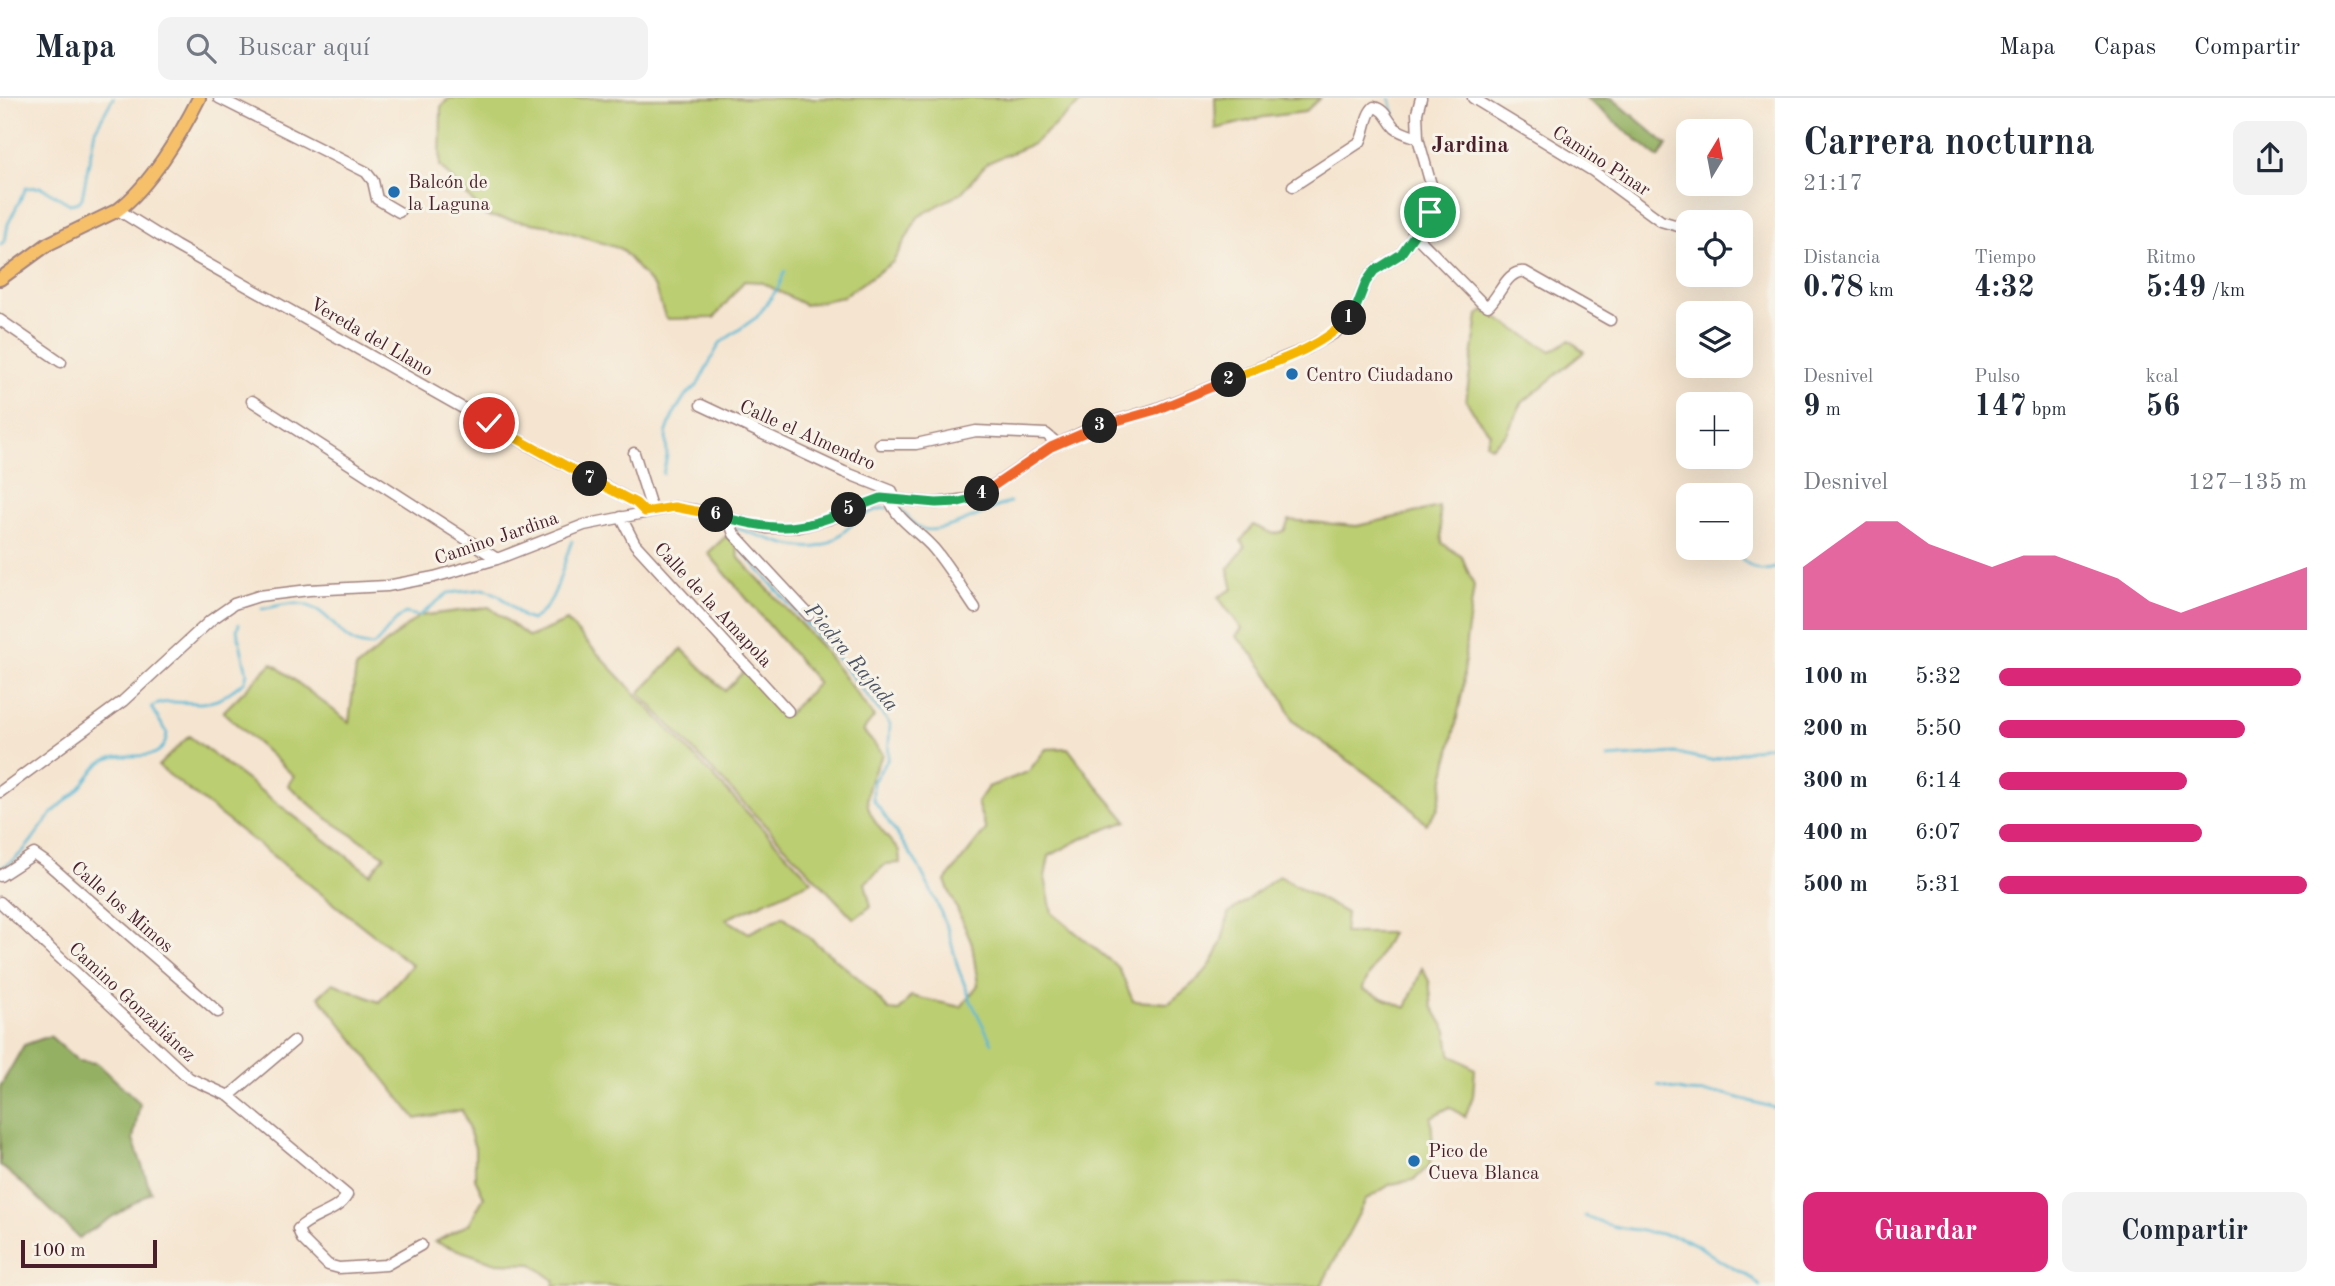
<!DOCTYPE html>
<html lang="es">
<meta charset="utf-8">
<style>
:root{--surface:#fff;--page:#f2f2f3;--text:#1f2937;--muted:#747a83;--line:#e0e1e3;--accent:#db2777}
body{margin:0;font-family:"Old Standard TT",serif;background:var(--page);color:var(--text);height:100vh;display:flex;flex-direction:column;font-size:26px;white-space:nowrap}
*{box-sizing:border-box;margin:0}
p{font-size:23px;color:var(--muted)}
.icon{flex:none;width:38px;height:38px;fill:none;stroke:currentColor;stroke-width:2;stroke-linecap:round;stroke-linejoin:round}
.map{position:relative;flex:1;overflow:hidden}
.side{display:flex;flex-direction:column;background:var(--surface);width:560px}
.side>*{flex:none}
.needle{width:46px;rotate:10deg}
.controls{position:absolute;left:1676px;top:21px;display:grid;gap:14px}
.controls a{display:grid;place-items:center;width:77px;height:77px;border-radius:14px;background:var(--surface);box-shadow:0 7px 28px #0002;font-size:35px}
.scale{position:absolute;left:21px;bottom:18px;width:136px;box-sizing:border-box;padding-left:7px;border:4px solid #4a1f2b;border-top:0;font-size:19px;line-height:24px;white-space:nowrap;color:#4a1f2b;-webkit-text-stroke:5px #f7f3e8;paint-order:stroke}
.pin{position:absolute;display:grid;place-items:center;width:60px;height:60px;color:#fff;margin:-30px;border:4px solid #fff;border-radius:50%;box-shadow:0 2px 7px #0007}
.km{position:absolute;width:35px;height:35px;margin:-18px;border-radius:50%;background:#222;color:#fff;font-size:19px;line-height:35px;text-align:center}
.round{display:grid;place-items:center;flex:none;width:74px;height:74px;border-radius:14px;background:var(--page)}
.overview{display:flex;align-items:center;justify-content:space-between;height:119px;padding:0 28px}
h1{font-size:38px;font-weight:600;line-height:52px}
.metrics{display:grid;grid-template-columns:repeat(3,1fr);gap:10px;height:119px;padding:7px 28px}
.metrics div{display:grid;align-content:center}
.metrics b{font-size:30px;font-weight:600}
.metrics small{font-size:19px;font-weight:400}
.metrics p{font-size:19px}
.chart{height:196px;padding:14px 28px}
.chart p{display:flex;justify-content:space-between}
.chart svg{width:100%;height:126px;margin-top:7px;fill:var(--accent);opacity:.7}
.cta{display:flex;gap:14px;margin-top:auto;padding:14px 28px}
.cta a{flex:1;height:80px;border-radius:14px;background:var(--accent);color:#fff;font-size:28px;font-weight:600;line-height:80px;text-align:center}
.cta a+a{background:var(--page);color:var(--text)}
ul{padding:0 28px;list-style:none;font-size:23px}
li{display:grid;grid-template-columns:112px 84px 1fr;align-items:center;height:52px}
li i{height:18px;border-radius:9px;background:var(--accent)}
header{display:flex;align-items:center;gap:42px;box-sizing:border-box;height:98px;padding:0 35px;background:var(--surface);border-bottom:2px solid var(--line)}
header strong{font-size:33px}
nav{display:flex;gap:38px;margin-inline-start:auto;font-size:24px}
.search{width:490px;height:63px;background:var(--page);display:flex;align-items:center;gap:18px;box-sizing:border-box;padding:0 24px;border-radius:14px;color:var(--muted);font-size:26px}
main{display:flex;flex:1;min-height:0}
.map>svg:first-child{display:block}
.green{fill:#bbce71;stroke:#82764e;stroke-width:2}
.forest{fill:#94b163;stroke:#6f6847;stroke-width:2}
.lines{fill:none;stroke-linecap:round;stroke-linejoin:round}
.stream{stroke:#55b7d4;stroke-width:2.5}
.minor-casing{stroke:#a0827e;stroke-width:13}
.major-casing{stroke:#a0827e;stroke-width:16}
.minor{stroke:#fff;stroke-width:10}
.major{stroke:#f6c06b;stroke-width:12}
.split-1-casing{stroke:#fff;stroke-width:14}
.split-2-casing{stroke:#fff;stroke-width:14}
.split-3-casing{stroke:#fff;stroke-width:14}
.split-4-casing{stroke:#fff;stroke-width:14}
.split-5-casing{stroke:#fff;stroke-width:14}
.split-6-casing{stroke:#fff;stroke-width:14}
.split-7-casing{stroke:#fff;stroke-width:14}
.split-8-casing{stroke:#fff;stroke-width:14}
.split-1{stroke:#22a559;stroke-width:9}
.split-2{stroke:#f5b400;stroke-width:9}
.split-3{stroke:#f0652b;stroke-width:9}
.split-4{stroke:#f0652b;stroke-width:9}
.split-5{stroke:#22a559;stroke-width:9}
.split-6{stroke:#22a559;stroke-width:9}
.split-7{stroke:#f5b400;stroke-width:9}
.split-8{stroke:#f5b400;stroke-width:9}
.poi-dot{fill:#1f6fb2;stroke:#f7f3e8;stroke-width:2.5}
.labels{text-anchor:middle;stroke-width:6;stroke-linejoin:round;paint-order:stroke}
.street-label{font-size:19px;fill:#4a1f2b;stroke:#f7f3e8}
.poi-label{font-size:19px;fill:#4a1f2b;stroke:#f7f3e8;text-anchor:start}
.water-label{font-size:21px;font-style:italic;fill:#4e5466;stroke:#f7f3e8}
.quarter-label{font-size:23px;font-weight:bold;fill:#4a1f2b;stroke:#f7f3e8}
</style>
<header>
<strong>Mapa</strong>
<div class="search"><svg class="icon" aria-label="search" viewBox="0 0 24 24"><circle cx="10" cy="10" r="6"/><path d="M15 15l6 6"/></svg>Buscar aquí</div>
<nav><a>Mapa</a><a>Capas</a><a>Compartir</a></nav>
</header>
<main>
<div class="map">
<svg width="1775" height="1188" viewBox="0 0 1775 1188">
<rect width="100%" height="100%" fill="#f7f3e8"/>
<filter id="ink" filterUnits="userSpaceOnUse"><feTurbulence type="fractalNoise" baseFrequency=".0143" numOctaves="2"/><feDisplacementMap in="SourceGraphic" scale="14" xChannelSelector="R" yChannelSelector="G"/><feConvolveMatrix kernelMatrix="1 2 1 2 8 2 1 2 1" color-interpolation-filters="sRGB"/></filter>
<filter id="wash" filterUnits="userSpaceOnUse"><feTurbulence type="fractalNoise" baseFrequency=".00686" numOctaves="4" result="noise"/><feDisplacementMap in="SourceGraphic" scale="28" xChannelSelector="R" yChannelSelector="G"/><feGaussianBlur stdDeviation="1.57" result="paint"/><feColorMatrix in="noise" values="0 0 0 0 0 0 0 0 0 0 0 0 0 0 0 0 0 1.4 0 .05"/><feComposite in="paint" operator="in"/></filter>
<g filter="url(#wash)">
<rect width="100%" height="100%" fill="#f5e5d0"/>
<!-- green -->
<path class="green" d="M449,0h76l5,2 2,-2h554l-53,46 -46,19 -25,29 -44,25 -25,45 -51,35 -37,8 -44,-23 -17,-1 -30,37 -48,1 -11,-31 -34,-39 -70,-23 -65,-10 -46,-50 1,-59z
M1215,0h105l-15,14 -41,5 -48,12z
M1485,213l66,40 19,-11 14,12 -62,51 -15,30 -16,14 -5,-4 4,-10 -14,-16 -10,-17 12,-85z
M1439,409l3,36 20,14 12,29 -8,55 -3,48 -25,119 -12,16 -24,-25 -109,-78c-12,-32 -34,-61 -57,-85l6,-7 -24,-32 15,-8 -5,-20 17,-22 -4,-6 12,-16 21,9 10,-3 5,-11 68,6z
M726,438l10,9 3,13 81,87 54,72 -11,14 20,23c-27,49 -18,58 16,97l1,12 -14,1 -21,19 6,23 -17,13 -215,-226 43,-44 43,42 21,-22 41,46 31,-32 -110,-130z
M489,509l40,30 38,-16 245,260 -86,38 23,14 34,-17 74,61 32,33 10,1 12,-15 50,11 17,-22 -6,-41 -27,-63 41,-51 -9,-27 11,-16 40,-15 18,-23 22,-1 28,37 31,36 -44,17 -34,18 -4,21 7,36 67,55 14,33 36,2c37,-29 51,-40 59,-89l51,-38 67,37 -2,20h47l-29,56 44,19 16,-40 7,13 3,25 15,25 3,23 25,15 -2,27 -8,21 -15,-10 -19,10 2,30 -3,18 -16,15 -23,4 -25,16 -45,86h-768l2,-5 -23,-17 -36,-1 -61,-21 34,-18 15,-27 -9,-19v-30l-13,-38 -46,9 -97,-123 14,-13 46,19 33,-37 -254,-199 31,-30 181,138 15,-18 -59,-38 -38,-33 6,-9 -71,-64 49,-49 77,59 7,-54 63,-52z"/>
<!-- forest -->
<path class="forest" d="M1586,0h25l7,5 49,42 -8,13z
M50,938l28,25 19,2 43,40 -7,36 18,53 -72,46 -49,-48 -30,-25v-78l24,-42z"/>
<g class="lines">
<!-- stream -->
<path class="stream" d="M1390,1l6,24
M0,147l5,-4 3,-17 18,-36 15,-1 29,17 9,-2 3,-4 13,-68 18,-32
M663,376l4,-18 -1,-22 7,-19 12,-19 12,-10 23,-43 37,-26 21,-29 7,-17
M898,410c10,5 13,18 24,21 22,6 66,-20 88,-27
M689,418l35,8
M736,430c24,7 55,22 81,19 24,-3 38,-37 70,-39
M741,449l2,5 95,107 52,65 -2,35 -15,23v17l45,66 18,36 12,29 10,38 13,33 21,42
M1742,461c12,11 17,14 33,9
M262,511c16,-3 33,-9 49,-2 27,11 28,39 62,39 12,-10 19,-25 32,-33l14,3 29,-23 38,-4 14,7 23,21 8,3c27,-13 30,-54 41,-79
M1607,660l68,-5 36,7 64,-16
M0,770c25,-11 35,-35 52,-54 7,-9 17,-15 24,-22 9,-9 15,-21 25,-29 21,-18 63,9 66,-30l-16,-26c21,-11 44,1 66,-7 9,-4 19,-13 28,-19l2,-8 -10,-43 2,-6
M1658,987l29,7 38,2 50,14
M1585,1118c31,16 64,13 96,22 17,5 28,16 43,25 16,10 22,9 36,23"/>
</g>
</g>
<g filter="url(#ink)">
<g class="lines">
<defs>
<path id="minor" d="M219,0l147,74 7,9 4,18 22,13
M1473,0l120,73 68,50 17,5
M1293,88l67,-44c6,-11 5,-27 14,-35 12,3 13,13 21,21 6,5 15,7 23,10
M118,112l58,36 370,209 90,48 9,9
M1413,135l69,70 6,3c12,-10 19,-37 37,-34l85,48
M0,222l61,42
M252,303l245,158
M701,307l143,67 48,19 2,9
M880,346h36l60,-13 70,3 12,10
M634,355l18,57
M890,402c7,21 30,32 44,49 15,18 28,40 41,59
M621,419l14,27 153,167
M732,421l-1,7 3,8 75,81
M0,694l123,-91 88,-81 23,-16 25,-8 50,-6 78,-4 47,-9 63,-18 87,-34 90,-18 26,4 67,17 32,-1 30,-8 52,-21 55,5 39,-5 76,-51 38,-18 67,-20 150,-60 30,-17 18,-19 12,-31 8,-11 27,-17 29,-42 5,-13 -17,-61 -1,-25 4,-15
M0,778l34,-22 13,9 171,149
M0,804l189,176 40,18 118,99c-10,18 -34,19 -49,34l4,10 26,26 11,3 47,-3 35,-20
M229,998l65,-55"/>
<path id="major" d="M0,181l48,-35 70,-34c32,-24 63,-76 81,-112"/>
</defs>
<!-- minor casing -->
<use href="#minor" class="minor-casing"/>
<!-- major casing -->
<use href="#major" class="major-casing"/>
<!-- minor -->
<use href="#minor" class="minor"/>
<!-- major -->
<use href="#major" class="major"/>
</g>
</g>
<g class="lines" filter="url(#ink)">
<defs>
<path id="split-1" d="M1349,220l5,-5 12,-31 8,-11 27,-17 29,-42"/>
<path id="split-2" d="M1229,282c41,-17 89,-29 120,-62"/>
<path id="split-3" d="M1100,328l56,-16 73,-30"/>
<path id="split-4" d="M982,396l69,-47 49,-21"/>
<path id="split-5" d="M849,412l32,-12 55,5 23,-1 16,-4 7,-4"/>
<path id="split-6" d="M716,417c54,15 80,19 133,-5"/>
<path id="split-7" d="M590,381l46,24 9,9 29,-5 42,8"/>
<path id="split-8" d="M489,325l101,56"/>
</defs>
<!-- split-1 casing -->
<use href="#split-1" class="split-1-casing"/>
<!-- split-2 casing -->
<use href="#split-2" class="split-2-casing"/>
<!-- split-3 casing -->
<use href="#split-3" class="split-3-casing"/>
<!-- split-4 casing -->
<use href="#split-4" class="split-4-casing"/>
<!-- split-5 casing -->
<use href="#split-5" class="split-5-casing"/>
<!-- split-6 casing -->
<use href="#split-6" class="split-6-casing"/>
<!-- split-7 casing -->
<use href="#split-7" class="split-7-casing"/>
<!-- split-8 casing -->
<use href="#split-8" class="split-8-casing"/>
<!-- split-1 -->
<use href="#split-1" class="split-1"/>
<!-- split-2 -->
<use href="#split-2" class="split-2"/>
<!-- split-3 -->
<use href="#split-3" class="split-3"/>
<!-- split-4 -->
<use href="#split-4" class="split-4"/>
<!-- split-5 -->
<use href="#split-5" class="split-5"/>
<!-- split-6 -->
<use href="#split-6" class="split-6"/>
<!-- split-7 -->
<use href="#split-7" class="split-7"/>
<!-- split-8 -->
<use href="#split-8" class="split-8"/>
</g>
<!-- markers -->
<g class="poi-dot">
<circle cx="394" cy="94" r="7"/>
<circle cx="1292" cy="276" r="7"/>
<circle cx="1414" cy="1063" r="7"/>
</g>
<g class="labels">
<!-- street labels -->
<g class="street-label">
<text transform="translate(1602 62) rotate(33)" y="7">Camino Pinar</text>
<text transform="translate(372 238) rotate(30)" y="7">Vereda del Llano</text>
<text transform="translate(808 336) rotate(24)" y="7">Calle el Almendro</text>
<text transform="translate(496 439) rotate(-19)" y="7">Camino Jardina</text>
<text transform="translate(714 506) rotate(47)" y="7">Calle de la Amapola</text>
<text transform="translate(123 808) rotate(41)" y="7">Calle los Mimos</text>
<text transform="translate(133 903) rotate(43)" y="7">Camino Gonzaliánez</text>
</g>
<!-- poi labels -->
<g class="poi-label">
<text x="408" y="90">Balcón de<tspan x="408" dy="22">la Laguna</tspan></text>
<text x="1306" y="283">Centro Ciudadano</text>
<text x="1428" y="1059">Pico de<tspan x="1428" dy="22">Cueva Blanca</tspan></text>
</g>
<!-- water labels -->
<g class="water-label">
<text transform="translate(852 559) rotate(50)" y="7">Piedra Rajada</text>
</g>
<!-- quarter labels -->
<g class="quarter-label">
<text x="1470" y="54">Jardina</text>
</g>
</g>
</svg>
<div class="controls">
<a><svg class="needle" viewBox="-14 -14 28 28"><path d="M0-13l5 13h-10z" fill="#e53935"/><path d="M0 13l5-13h-10z" fill="#747a83"/></svg></a>
<a><svg class="icon" aria-label="locate" viewBox="0 0 24 24"><circle cx="12" cy="12" r="6"/><path d="M12 2v4M12 18v4M2 12h4M18 12h4"/></svg></a>
<a><svg class="icon" aria-label="layers" viewBox="0 0 24 24"><path d="M12 4l9 5-9 5-9-5zM3 14l9 5 9-5"/></svg></a>
<a>+</a>
<a>−</a>
</div>
<div class="scale">100 m</div>
<div class="pin" style="left:1430px;top:114px;background:#1e9e55"><svg class="icon" aria-label="arrive" viewBox="0 0 24 24"><path d="M6 21V4h12l-3 4 3 4H6"/></svg></div>
<div class="pin" style="left:489px;top:325px;background:#d93025"><svg class="icon" aria-label="check" viewBox="0 0 24 24"><path d="M5 12l5 5 9-10"/></svg></div>
<b class="km" style="left:1349px;top:220px">1</b>
<b class="km" style="left:1229px;top:282px">2</b>
<b class="km" style="left:1100px;top:328px">3</b>
<b class="km" style="left:982px;top:396px">4</b>
<b class="km" style="left:849px;top:412px">5</b>
<b class="km" style="left:716px;top:417px">6</b>
<b class="km" style="left:590px;top:381px">7</b>
</div>
<section class="side">
<div class="overview"><div><h1>Carrera nocturna</h1><p>21:17</p></div><a class="round"><svg class="icon" aria-label="share" viewBox="0 0 24 24"><path d="M12 15V3M7 8l5-5 5 5M5 13v7h14v-7"/></svg></a></div>
<div class="metrics">
<div><p>Distancia</p><b>0.78<small> km</small></b></div>
<div><p>Tiempo</p><b>4:32</b></div>
<div><p>Ritmo</p><b>5:49<small> /km</small></b></div>
</div>
<div class="metrics">
<div><p>Desnivel</p><b>9<small> m</small></b></div>
<div><p>Pulso</p><b>147<small> bpm</small></b></div>
<div><p>kcal</p><b>56</b></div>
</div>
<div class="chart"><p><span>Desnivel</span>127–135 m</p>
<svg viewBox="0 0 160 44" preserveAspectRatio="none"><path d="M0 44V22L10 14L20 6L30 6L40 14L50 18L60 22L70 18L80 18L90 22L100 26L110 34L120 38L130 34L140 30L150 26L160 22V44z"/></svg>
</div>
<ul>
<li><b>100 m</b>5:32<i style="width:98%"></i></li>
<li><b>200 m</b>5:50<i style="width:80%"></i></li>
<li><b>300 m</b>6:14<i style="width:61%"></i></li>
<li><b>400 m</b>6:07<i style="width:66%"></i></li>
<li><b>500 m</b>5:31<i style="width:100%"></i></li>
</ul>
<div class="cta"><a>Guardar</a><a>Compartir</a></div>
</section>
</main>
